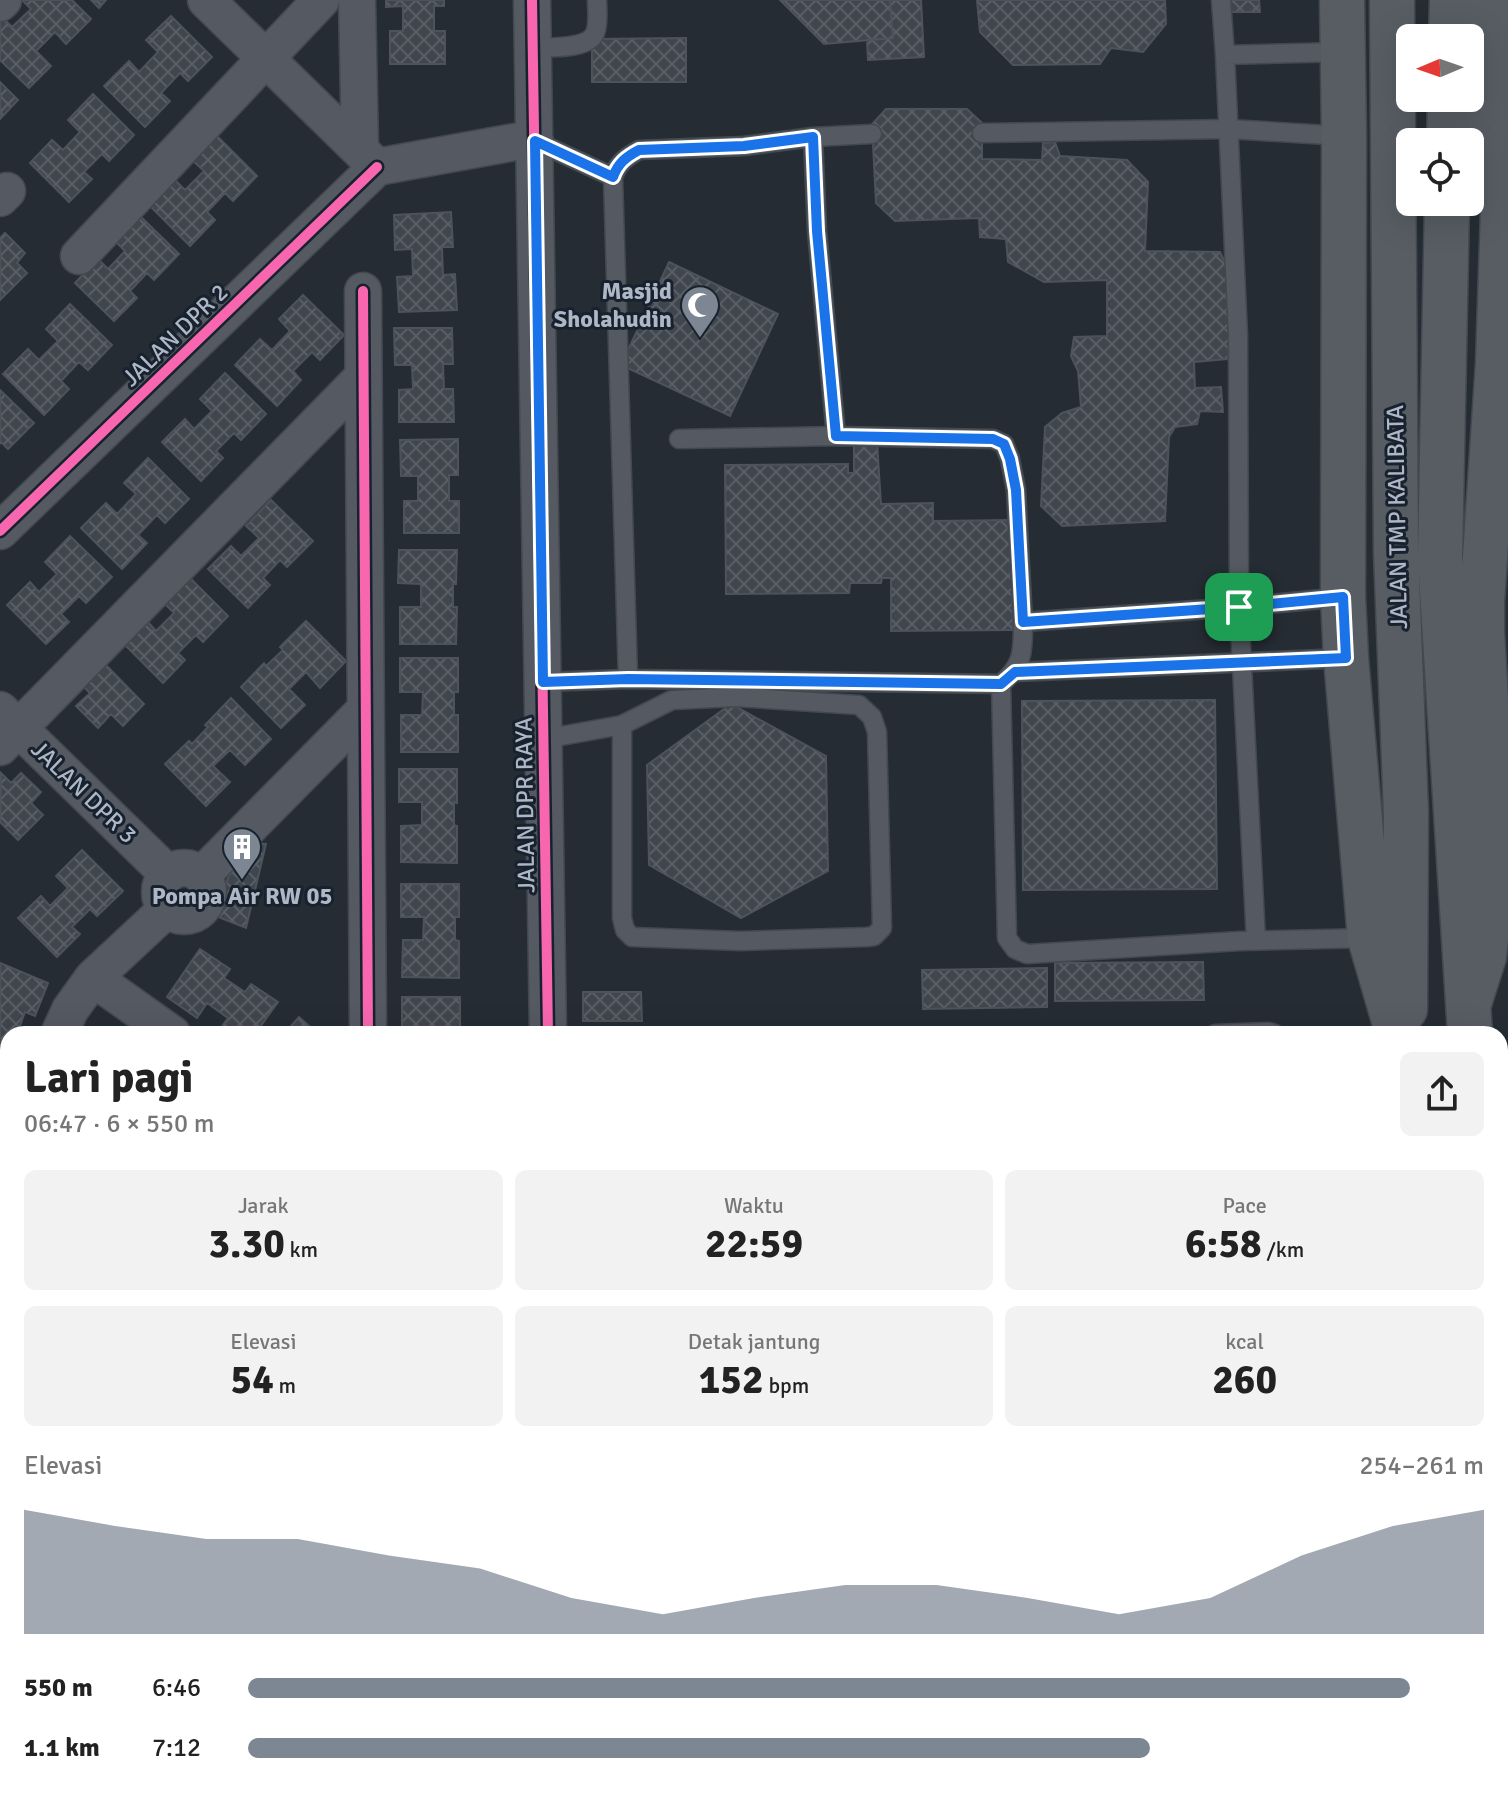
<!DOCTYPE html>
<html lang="id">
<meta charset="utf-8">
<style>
:root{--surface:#fff;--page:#f2f2f2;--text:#222;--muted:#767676;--accent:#7d8693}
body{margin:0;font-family:Signika,sans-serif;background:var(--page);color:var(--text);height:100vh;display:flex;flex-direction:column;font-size:30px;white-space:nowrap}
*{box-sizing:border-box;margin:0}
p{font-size:26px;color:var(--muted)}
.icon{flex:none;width:44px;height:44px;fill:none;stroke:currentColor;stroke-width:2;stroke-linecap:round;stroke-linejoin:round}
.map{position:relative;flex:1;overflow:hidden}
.panel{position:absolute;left:0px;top:1026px;width:1508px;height:768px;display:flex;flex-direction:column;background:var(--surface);border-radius:24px 24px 0 0;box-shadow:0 8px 32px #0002}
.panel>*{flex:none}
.needle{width:52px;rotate:268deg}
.controls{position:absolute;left:1396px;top:24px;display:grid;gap:16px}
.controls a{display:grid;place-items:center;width:88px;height:88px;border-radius:12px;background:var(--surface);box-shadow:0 8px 32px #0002;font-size:40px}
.pin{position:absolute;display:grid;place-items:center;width:68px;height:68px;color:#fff;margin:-34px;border-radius:16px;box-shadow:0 4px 12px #0006}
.round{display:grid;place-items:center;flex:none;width:84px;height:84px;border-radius:12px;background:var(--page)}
.head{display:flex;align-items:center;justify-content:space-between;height:136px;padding:0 24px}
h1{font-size:44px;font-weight:700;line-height:60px}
.figures{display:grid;grid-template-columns:repeat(3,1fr);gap:12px;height:136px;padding:8px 24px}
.figures div{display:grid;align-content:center;border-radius:12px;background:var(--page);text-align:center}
.figures b{font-size:40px;font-weight:700}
.figures small{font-size:22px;font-weight:400}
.figures p{font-size:22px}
.chart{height:224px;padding:16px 24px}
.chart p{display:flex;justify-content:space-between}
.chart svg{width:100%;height:144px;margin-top:8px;fill:var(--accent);opacity:.7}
ul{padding:0 24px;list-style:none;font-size:26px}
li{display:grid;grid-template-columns:128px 96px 1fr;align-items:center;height:60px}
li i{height:20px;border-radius:10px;background:var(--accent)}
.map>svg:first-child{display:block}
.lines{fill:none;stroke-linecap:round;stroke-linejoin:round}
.stream{stroke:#30455d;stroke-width:10}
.building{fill:url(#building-cross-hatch);stroke:#4c535c;stroke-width:2}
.service-casing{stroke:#42484e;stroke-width:21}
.minor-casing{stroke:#42484e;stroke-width:39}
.primary-casing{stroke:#424850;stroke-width:47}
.path{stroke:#585e64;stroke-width:5;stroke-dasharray:6 6;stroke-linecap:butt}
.service{stroke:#545962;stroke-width:18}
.minor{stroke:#545962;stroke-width:36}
.primary{stroke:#575d63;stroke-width:44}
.cycleway-casing{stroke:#18222e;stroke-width:15}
.cycleway{stroke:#f766af;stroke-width:10}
.route-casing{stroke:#fff;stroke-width:16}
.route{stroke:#1a73e8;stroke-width:10}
.labels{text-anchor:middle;stroke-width:6;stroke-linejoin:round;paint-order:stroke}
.poi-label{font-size:24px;font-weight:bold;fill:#adb7c6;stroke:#18222e;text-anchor:end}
.street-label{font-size:24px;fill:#adb7c6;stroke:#18222e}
</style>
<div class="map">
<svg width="1508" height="1794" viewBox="0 0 1508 1794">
<defs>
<pattern id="building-cross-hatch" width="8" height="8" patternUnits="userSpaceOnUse" patternTransform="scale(2)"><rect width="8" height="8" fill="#40464d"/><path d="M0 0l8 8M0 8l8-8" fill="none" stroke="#595e65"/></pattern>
</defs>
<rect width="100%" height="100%" fill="#252c33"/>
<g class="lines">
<!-- stream -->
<path class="stream" d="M0,1399l8,5
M507,1786l10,8"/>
</g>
<!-- building -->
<path class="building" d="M22,0h50l19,19 -25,25 -11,-12 -19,19 15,15 -22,22 -29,-28v-37l4,-4 8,8 19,-18z
M91,0h15l-7,8z
M386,0h58v6h-10v25h11v33h-55v-33h13v-25l-17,1z
M780,0h110l3,38 -69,6z
M890,0h31l3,57 -56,3 -1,-20 26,-2z
M977,0h188l1,24 -23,28 -32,-4 -11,16 -87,1 -33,-33z
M1226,0h33l1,12h-34z
M171,16l41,41 -24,24 -8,-8 -19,20 9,8 -25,26 -41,-41 25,-25 10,11 19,-20 -12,-12z
M686,38v44h-94v-43z
M0,82l18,18 -18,19z
M93,94l41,41 -25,26 -7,-7 -18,18 8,7 -23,23 -39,-39 22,-23 11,10 17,-18 -12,-12z
M886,109h81l15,14v36l60,1 1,-17 12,-1 5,14 67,4 21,22 -3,69 75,1 10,21 2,69 -5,17 -33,3 1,26 26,-1 2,25 -23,-1 -3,13 -22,3 -6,10 -4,84 -103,5 -21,-20 4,-79 17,-14 19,-6 -3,-36 -7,-15 3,-19 33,-1v-56l-63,2 -36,-20 -2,-23 -26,-2 -1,-19 -84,3 -19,-18 -4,-79z
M216,135l41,41 -24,25 -8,-8 -18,19 8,8 -25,26 -41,-41 25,-26 11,11 19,-19 -12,-11z
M451,212l2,35h-11l1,28 12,-1 2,36 -58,2 -2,-35 16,-1 -1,-27 -17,1 -1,-35z
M138,214l41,40 -25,26 -7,-7 -17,18 7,7 -23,23 -39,-38 23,-24 10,10 17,-18 -12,-12z
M5,233l20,20 -8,10 10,10 -27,27v-62z
M669,262l109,52 -48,102 -109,-51z
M303,295l41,40 -24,25 -8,-8 -19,19 8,9 -24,26 -42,-41 25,-26 12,11 18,-19 -11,-12z
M70,304l42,41 -24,25 -9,-8 -18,19 8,8 -25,26 -41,-41 25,-25 11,11 19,-19 -12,-12z
M394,328h58l1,36h-10l1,25h9l1,33h-55v-32l14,-1 -1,-24h-17z
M225,373l41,41 -25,26 -7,-7 -18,18 7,7 -22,23 -39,-39 23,-23 9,10 18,-18 -12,-12z
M0,390l34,33 -26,26 -7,-7 -1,2z
M458,439v36h-9v26h10v32h-55v-32h14v-25h-17l-1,-36z
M854,441l23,1 4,62 52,-1v18l78,-1 2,110 -122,1v-53h-9l-1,5h-31l-1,10 -123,1 -1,-129 123,-1v9h6z
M148,458l41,41 -24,24 -8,-8 -19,20 9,8 -25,26 -41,-41 25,-25 11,11 19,-20 -12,-11z
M271,500l42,41 -26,26 -7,-7 -17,18 7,7 -22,23 -40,-39 23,-23 10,10 18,-18 -13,-12z
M70,536l42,41 -26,26 -7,-7 -18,18 8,8 -23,22 -39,-39 23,-23 9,10 18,-18 -12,-12z
M399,550h58l-1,34h-3v23h4l-1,37h-56v-37h21v-23l-23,-1z
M187,575l41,41 -25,26 -7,-7 -18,18 7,7 -22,23 -39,-39 23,-23 9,10 18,-18 -12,-12z
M306,621l40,40 -26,27 -14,-16 -17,17 16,16 -24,23 -40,-41 23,-24 2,3 17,-16 -3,-3z
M400,658h58v34h-4v23h4v37h-57v-37h21l1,-23h-23z
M103,662l41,42 -21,22 -12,-12 -13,14 -22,-22 14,-13 -9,-9z
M231,698l40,41 -26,26 -15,-15 -17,16 17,16 -24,24 -41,-42 24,-23 3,3 16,-17 -3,-2z
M1215,700l2,189 -194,1 -1,-189z
M731,704l95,52 2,115 -87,47 -92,-53 -2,-100z
M399,769h58v34l-3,-1v23l3,1v37l-56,-1v-36l21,-1v-23h-23z
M1,773l10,10 10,-10 20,19 -10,11 12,12 -25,25 -18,-18z
M237,842l29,2 -20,84 -28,-11z
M82,850l41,41 -26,25 -7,-7 -18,18 8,7 -23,23 -39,-39 23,-22 9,10 18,-18 -12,-12z
M401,884h58v33h-4v23l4,1v37l-57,-1 1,-37h20l1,-23h-23z
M200,949l30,20 -6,9 21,14 6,-8 27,18 -23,32h-28l-7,-5 8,-11 -21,-15 -10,15 -30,-21z
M1203,962l1,38 -149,1v-38z
M0,963l48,20 -13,33 -10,-4 -8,22h-9v34l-8,-4z
M1047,968v39l-124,2 -1,-39z
M583,992h58l1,29h-59z
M402,997h58v34h-4v3h-32v-4h-22z
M299,1017l19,17h-34z
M571,1030h56v4h-56z
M6,1230h2v93l-8,19v-98z
M0,1517l8,8v52l-5,-5 -3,3z
M8,1684v61l-8,-8v-52l4,3z
M133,1786h62l-3,3 6,5h-56z
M306,1786h56l5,5 -2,3h-63l6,-6z
M583,1786h88v8h-88z
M730,1786h123l1,8h-124z"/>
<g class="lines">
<defs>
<path id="service" d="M1221,0l4,55 13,280 1,272 17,334
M533,48c16,-1 55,2 62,-15 4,-9 2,-23 2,-33
M1225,55l117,-3
M982,133l247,-4 115,7
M813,137l4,94 19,205 157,3 11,5 6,15 6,31 7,132
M535,141l78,36
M679,439l157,-3
M1015,672l331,-14
M628,679l-15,-502c5,-14 13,-20 26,-27l105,-4 69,-9 59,-3
M543,682l85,-3 373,5c23,-20 22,-33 22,-62l216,-15 104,-10
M1001,684l6,254 8,11 12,5 213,-13 130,-3
M544,739l78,-14 50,-25 64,-3 123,8 13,12 5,15 5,196 -8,8 -7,1 -126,4 -109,-4 -7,-7 -3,-12v-193
M1215,1034l54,-2 6,2
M0,1206l8,3
M1500,1426l8,-1
M1500,1457l8,-1
M683,1786v8
M858,1786v8
M1280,1786v8"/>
<path id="minor" d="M206,0l171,167
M357,0l3,148
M532,0l16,1034
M0,3l3,-3
M377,167l138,-25 20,-1
M0,198l7,-7
M79,256l242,-256
M363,291l5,743
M0,531l377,-364
M0,710l168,164
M0,747l363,-370
M160 892a24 24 0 1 1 48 0a24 24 0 1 1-48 0Z
M202,875l163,-165
M93,978l79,56
M59,1034l11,-24 23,-32 74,-69
M0,1119l8,3
M0,1449l8,5
M0,1642l8,-7
M406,1786l9,8
M559,1786v8
M61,1794l8,-8
M267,1794l8,-8"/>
<path id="primary" d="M1342,0l2,136 -1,461 3,61 24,280 28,96
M1392,0l4,552 10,261 -1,196
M1487,0l3,119 5,18 10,12
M1451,38l1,-38
M1449,142l1,-44
M1447,202l-7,356 30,476
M1469,1003l15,-47 11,-101 -13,-223v-30l16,-239 7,-214 3,-12
M1413,1786v8
M1485,1786v8"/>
</defs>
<!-- service casing -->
<use href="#service" class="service-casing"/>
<!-- minor casing -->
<use href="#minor" class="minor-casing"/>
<!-- primary casing -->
<use href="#primary" class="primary-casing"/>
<!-- path -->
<path class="path" d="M1500,1310h8
M1500,1321h8"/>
<!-- service -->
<use href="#service" class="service"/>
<!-- minor -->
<use href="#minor" class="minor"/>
<!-- primary -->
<use href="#primary" class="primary"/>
<defs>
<path id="cycleway" d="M532,0l16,1034
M363,291l5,743
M0,531l377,-364"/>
</defs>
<!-- cycleway casing -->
<use href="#cycleway" class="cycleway-casing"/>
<!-- cycleway -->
<use href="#cycleway" class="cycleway"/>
</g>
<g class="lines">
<defs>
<path id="route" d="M813,137l4,94 19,205 157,3 11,5 6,15 6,31 7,132 216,-15 104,-10 3,61 -331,14 -14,12 -373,-5 -85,3 -8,-541 78,36c5,-14 13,-20 26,-27l105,-4z"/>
</defs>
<!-- route casing -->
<use href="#route" class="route-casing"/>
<!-- route -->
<use href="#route" class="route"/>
</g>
<!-- icons -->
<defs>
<symbol id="mosque-pin" viewBox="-11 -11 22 30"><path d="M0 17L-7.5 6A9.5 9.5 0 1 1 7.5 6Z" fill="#7d8693" stroke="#18222e"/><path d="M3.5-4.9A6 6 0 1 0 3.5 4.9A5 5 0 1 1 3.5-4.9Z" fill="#fff"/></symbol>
<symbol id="building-pin" viewBox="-11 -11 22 30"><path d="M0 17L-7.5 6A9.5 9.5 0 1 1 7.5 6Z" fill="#7d8693" stroke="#18222e"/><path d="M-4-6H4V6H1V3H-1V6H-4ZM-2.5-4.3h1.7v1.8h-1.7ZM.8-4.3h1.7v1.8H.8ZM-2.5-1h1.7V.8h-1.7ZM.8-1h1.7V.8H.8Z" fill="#fff"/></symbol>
</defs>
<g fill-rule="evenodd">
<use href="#mosque-pin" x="678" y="283" width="44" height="60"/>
<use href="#building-pin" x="220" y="825" width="44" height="60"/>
</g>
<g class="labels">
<!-- poi labels -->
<g class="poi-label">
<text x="672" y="299">Masjid<tspan x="672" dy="28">Sholahudin</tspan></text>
<text x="242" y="904" text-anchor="middle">Pompa Air RW 05</text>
</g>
<!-- street labels -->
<g class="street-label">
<text transform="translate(175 335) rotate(-44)" y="8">JALAN DPR 2</text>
<text transform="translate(1397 517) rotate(-91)" y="8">JALAN TMP KALIBATA</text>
<text transform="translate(84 792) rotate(44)" y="8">JALAN DPR 3</text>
<text transform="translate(525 805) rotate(-91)" y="8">JALAN DPR RAYA</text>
</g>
</g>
</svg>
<div class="controls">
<a><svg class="needle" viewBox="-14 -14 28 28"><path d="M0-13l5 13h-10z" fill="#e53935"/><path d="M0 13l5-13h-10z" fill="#767676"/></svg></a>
<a><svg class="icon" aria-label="locate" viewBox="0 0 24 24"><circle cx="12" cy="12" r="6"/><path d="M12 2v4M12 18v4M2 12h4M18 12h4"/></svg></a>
</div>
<div class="pin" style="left:1239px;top:607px;background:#1e9e55"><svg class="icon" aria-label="arrive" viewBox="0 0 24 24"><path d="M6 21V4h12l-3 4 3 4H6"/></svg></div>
<section class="panel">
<div class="head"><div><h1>Lari pagi</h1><p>06:47 · 6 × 550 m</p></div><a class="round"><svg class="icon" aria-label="share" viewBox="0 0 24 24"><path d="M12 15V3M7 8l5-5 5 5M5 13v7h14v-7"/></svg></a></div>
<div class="figures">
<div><p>Jarak</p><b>3.30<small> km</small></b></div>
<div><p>Waktu</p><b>22:59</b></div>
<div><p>Pace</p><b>6:58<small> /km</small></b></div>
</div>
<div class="figures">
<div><p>Elevasi</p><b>54<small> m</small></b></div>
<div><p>Detak jantung</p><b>152<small> bpm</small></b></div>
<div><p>kcal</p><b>260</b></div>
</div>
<div class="chart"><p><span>Elevasi</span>254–261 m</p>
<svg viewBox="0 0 160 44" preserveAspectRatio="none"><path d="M0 44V6L10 11L20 15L30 15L40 20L50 24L60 33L70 38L80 33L90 29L100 29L110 33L120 38L130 33L140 20L150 11L160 6V44z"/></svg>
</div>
<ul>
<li><b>550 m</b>6:46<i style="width:94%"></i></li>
<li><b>1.1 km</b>7:12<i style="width:73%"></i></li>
</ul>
</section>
</div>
